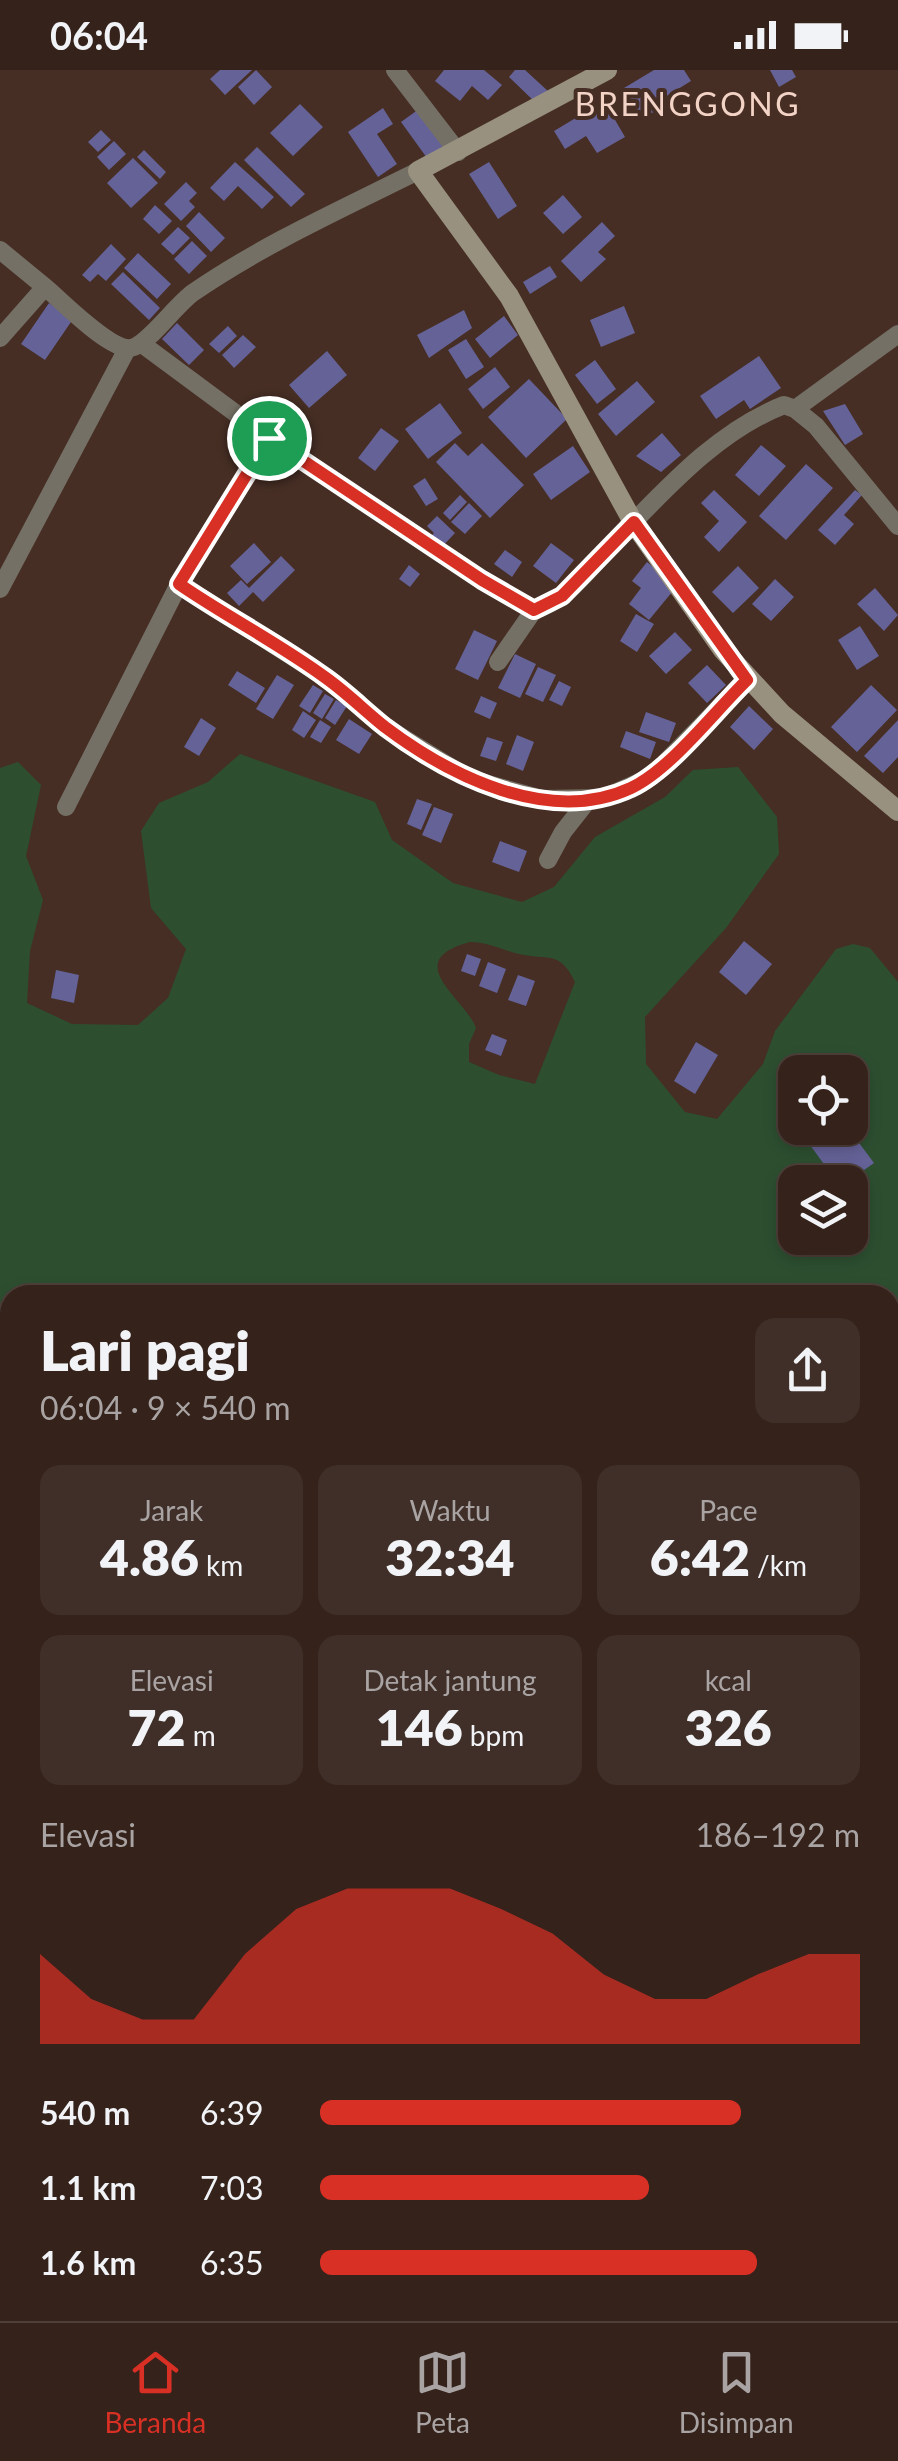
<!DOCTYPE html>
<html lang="id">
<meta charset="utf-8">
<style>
:root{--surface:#34221b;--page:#3f2f28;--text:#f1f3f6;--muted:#a9a4a3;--line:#4e3f3a;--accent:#d93025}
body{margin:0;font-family:Lato,sans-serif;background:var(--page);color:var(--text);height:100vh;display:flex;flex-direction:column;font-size:38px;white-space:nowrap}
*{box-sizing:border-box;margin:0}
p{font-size:32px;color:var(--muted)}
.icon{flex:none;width:55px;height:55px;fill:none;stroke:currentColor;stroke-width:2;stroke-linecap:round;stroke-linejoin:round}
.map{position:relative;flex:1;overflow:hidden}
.side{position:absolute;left:0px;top:1215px;width:900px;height:1038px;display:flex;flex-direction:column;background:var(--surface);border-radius:30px 30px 0 0;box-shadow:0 5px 15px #0003,0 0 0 2px var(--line)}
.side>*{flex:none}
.tools{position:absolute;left:778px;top:985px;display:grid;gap:20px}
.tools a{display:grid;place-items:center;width:90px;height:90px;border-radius:20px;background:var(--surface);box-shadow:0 5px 15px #0003,0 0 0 2px var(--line);font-size:50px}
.pin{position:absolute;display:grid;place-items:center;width:85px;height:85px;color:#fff;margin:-42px;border:5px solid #fff;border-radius:50%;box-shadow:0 2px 10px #0007}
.round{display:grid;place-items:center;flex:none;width:105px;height:105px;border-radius:20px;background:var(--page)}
.head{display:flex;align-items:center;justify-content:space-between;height:170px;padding:0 40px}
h1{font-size:55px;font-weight:800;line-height:75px}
.stats{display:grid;grid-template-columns:repeat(3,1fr);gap:15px;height:170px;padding:10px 40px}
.stats div{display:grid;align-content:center;border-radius:20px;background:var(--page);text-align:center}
.stats b{font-size:50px;font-weight:800}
.stats small{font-size:28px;font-weight:400}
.stats p{font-size:28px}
.chart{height:280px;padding:20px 40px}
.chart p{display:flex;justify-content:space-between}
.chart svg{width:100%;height:180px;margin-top:10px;fill:var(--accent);opacity:.7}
ul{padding:0 40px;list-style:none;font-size:32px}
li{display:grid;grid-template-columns:160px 120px 1fr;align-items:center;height:75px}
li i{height:25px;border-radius:12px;background:var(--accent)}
.status{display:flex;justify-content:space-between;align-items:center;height:70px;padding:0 50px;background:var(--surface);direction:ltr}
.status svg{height:28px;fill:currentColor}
.menu{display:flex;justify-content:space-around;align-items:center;height:140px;border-top:2px solid var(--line);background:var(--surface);font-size:28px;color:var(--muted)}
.menu a{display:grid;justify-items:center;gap:5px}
.menu .active{color:var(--accent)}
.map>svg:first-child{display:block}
.green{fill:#2d4f30;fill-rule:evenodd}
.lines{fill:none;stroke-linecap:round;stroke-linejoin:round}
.stream{stroke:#5b8b9c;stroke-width:5}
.building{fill:#656298}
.street{stroke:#747065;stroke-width:18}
.secondary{stroke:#98917f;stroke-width:20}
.route-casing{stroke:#fff;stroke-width:20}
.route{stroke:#d93025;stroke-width:12}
.labels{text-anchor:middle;stroke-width:8;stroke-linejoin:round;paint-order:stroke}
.quarter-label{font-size:32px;letter-spacing:2.5px;fill:#f2d3c6;stroke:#462e24}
</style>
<div class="status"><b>06:04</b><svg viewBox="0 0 49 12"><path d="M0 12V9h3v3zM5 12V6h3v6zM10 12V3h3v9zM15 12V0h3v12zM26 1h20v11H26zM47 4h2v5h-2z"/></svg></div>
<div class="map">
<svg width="898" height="2251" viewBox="0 0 898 2251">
<rect width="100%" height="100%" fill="#462e24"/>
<!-- green -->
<path class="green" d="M240,684l135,48 17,38 61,43 69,19 32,-15 41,-50 70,-40 28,-27 45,-3 39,50 2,37 -53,74 -81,89 1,47 39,48 32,7 46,-55 12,-33 61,-82 17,-5 17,4 28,34v506l-8,-2v-191h-880v1017l722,1 -3,8h-729v-1553l18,-6 23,23 -15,71 17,44 -13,51 -3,52 45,21 66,1 30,-27 18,-49 -35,-41 -10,-77 18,-28 49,-21zM470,872c19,0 32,8 49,12 29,7 40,-5 56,28l-40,102 -36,-9 -30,-13v-18l7,-16c-11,-30 -77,-67 -6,-86zM795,1002h55v56h-55zM795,1112h55v56h-55z
M898,1825v426h-137l3,-8 126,-1v-413z"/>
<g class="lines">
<!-- stream -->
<path class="stream" d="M890,1781l8,-3
M734,2251l2,-9"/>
</g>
<!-- building -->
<path class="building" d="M220,0h32l-27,25 -15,-16z
M256,0l16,17 -18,18 -16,-18z
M444,0h40l18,15 -14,15 -16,-14 -12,15 -25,-20z
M515,0h10l24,22 -13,11 -27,-26z
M654,0h30l7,11 -34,21 5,8 -22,6 -16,-28z
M770,0h22l4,7 -17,10z
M604,31l21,36 -28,16 -11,-17 -21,13 -11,-18z
M300,34l23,23 -30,29 -23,-23z
M383,38l10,16 -16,10 20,30 -19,13 -30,-45z
M419,39l26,36 -18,13 -26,-36z
M101,60l10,10 -13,12 -10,-10z
M114,71l12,13 -17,16 -12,-13z
M257,77l48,47 -14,13 -47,-47z
M144,80l22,22 -6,7 -23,-22z
M133,88l25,25 -27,25 -24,-25z
M235,92l39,35 -12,12 -24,-23 -14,15 -14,-13z
M489,92l28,44 -19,13 -29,-45z
M186,112l11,11 -8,8 6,6 -14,14 -17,-17z
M563,125l19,22 -19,17 -20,-21z
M155,135l17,16 -13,13 -16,-15z
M199,142l26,26 -14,14 -25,-26z
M602,152l13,14 -17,16 8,7 -25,23 -20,-21z
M178,157l12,11 -17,17 -12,-11z
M192,171l15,15 -18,18 -15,-15z
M111,174l15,15 -20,22 -8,-7 -8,8 -8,-7z
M138,183l33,31 -14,15 -33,-31z
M550,196l7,11 -27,17 -7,-12z
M123,202l37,36 -11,12 -38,-36z
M49,233l24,16 -28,41 -24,-16z
M624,236l11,27 -34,14 -11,-27z
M464,240l8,18 -43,30 -12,-23z
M504,246l14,19 -28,23 -15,-19z
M177,253l27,27 -15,15 -27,-26z
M228,256l9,10 -18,17 -10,-9z
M243,265l13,12 -22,21 -12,-13z
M466,269l18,28 -18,12 -18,-29z
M327,281l20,24 -38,33 -20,-23z
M759,286l22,32 -31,21 -6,-9 -28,19 -16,-23z
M595,290l21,29 -19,15 -22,-29z
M495,297l15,20 -27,22 -15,-20z
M529,309l38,40 -41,39 -38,-41z
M637,311l18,21 -39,34 -18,-22z
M440,333l22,30 -34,26 -23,-30z
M845,334l18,30 -18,11 -22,-34z
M381,358l18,13 -24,30 -17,-13z
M662,363l19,22 -20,17 -25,-16z
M455,373l13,13 14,-13 42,42 -34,33 -54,-56z
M761,375l25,21 -27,30 -24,-21z
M573,376l17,26 -39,28 -18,-26z
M806,394l27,24 -47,52 -27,-24z
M425,408l13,21 -12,7 -13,-20z
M714,420l33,32 -28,30 -15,-15 15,-16 -18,-18z
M855,420l7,5 -18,20 10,9 -19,21 -17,-15z
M460,425l7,7 -17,18 -7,-7z
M469,433l13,13 -17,18 -14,-12z
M437,446l18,17 -14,15 -11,-11 4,-4 -7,-7z
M254,473l17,19 -24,22 -17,-18z
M551,473l23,17 -18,23 -23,-17z
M505,480l17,12 -10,15 -18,-13z
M281,486l14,14 -32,32 -10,-10 -14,14 -12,-13 14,-13 8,8z
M647,492l30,24 -28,34 -20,-16 12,-16 -9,-7z
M409,495l11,9 -10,13 -11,-8z
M738,496l21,22 -26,25 -21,-21z
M775,509l19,18 -23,24 -19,-17z
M875,518l23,27 -14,16 -27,-27z
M636,544l18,10 -17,28 -17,-11z
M860,556l19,30 -22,14 -19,-30z
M474,560l23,11 -19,39 -23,-11z
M675,562l17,18 -26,24 -17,-18z
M515,584l21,10 -16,34 -22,-10z
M707,595l19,20 -19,18 -19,-20z
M538,597l18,8 -13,27 -18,-8z
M237,601l28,17 -9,15 -28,-18z
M277,605l17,10 -21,34 -17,-10z
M559,611l12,6 -9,19 -13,-6z
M313,615l10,6 -13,22 -11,-7z
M871,615l26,25 -40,42 -26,-25z
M325,624l9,5 -12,20 -9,-6z
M481,626l16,7 -7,16 -16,-7z
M336,630l11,6 -12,19 -10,-7z
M749,636l24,23 -19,21 -24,-23z
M303,641l13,9 -12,18 -12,-8z
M646,642l30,11 -7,19 -30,-10z
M201,648l15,10 -17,28 -15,-9z
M349,649l23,15 -13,20 -23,-14z
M320,650l11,7 -10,16 -11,-6z
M898,650v37l-15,16 -19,-17z
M626,661l30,11 -6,17 -30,-12z
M517,665l17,7 -11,29 -17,-7z
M487,667l16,5 -7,19 -16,-5z
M417,729l15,5 -11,26 -14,-6z
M434,737l19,7 -12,29 -19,-8z
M500,771l27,10 -8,21 -27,-10z
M744,871l28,23 -26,31 -27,-23z
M467,884l14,5 -6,17 -14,-5z
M488,892l18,7 -9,24 -18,-7z
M56,900l23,5 -5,28 -23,-5z
M518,905l17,6 -9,25 -18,-6z
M492,964l15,6 -6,16 -16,-6z
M696,972l22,13 -23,39 -21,-13z
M835,1058h13l26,35 -27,19h-10l-27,-37z
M893,1468l5,3v32l-8,-4z"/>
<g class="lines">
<!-- street -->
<path class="street" d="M395,0l63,82
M0,180l45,37
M0,268l45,-51c17,14 65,64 86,61 17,-3 45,-44 63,-56 70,-48 148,-83 224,-121
M142,274l127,94 214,142 51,30c33,-8 59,-46 82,-70 49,-50 101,-109 168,-135l11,4 103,-75
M795,339l21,17 82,100
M179,514l148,95 60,49 83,51 72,20 61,-1 48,-21 96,-98
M0,519l127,-240
M498,592l36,-52
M66,737l113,-223 90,-146
M548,790l15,-28 26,-33"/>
<!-- secondary -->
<path class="secondary" d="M607,0l-189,101 91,125 124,226 90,128 59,64 116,97
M890,2166l8,-18
M805,2251l10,-9"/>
</g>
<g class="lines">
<defs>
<path id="route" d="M269,368l213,142 52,30 28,-14 72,-74 113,158c-33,32 -76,89 -116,108 -82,38 -181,-12 -246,-61 -20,-16 -38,-34 -59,-49 -46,-34 -99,-61 -147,-94z"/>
</defs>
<!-- route casing -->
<use href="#route" class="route-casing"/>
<!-- route -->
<use href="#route" class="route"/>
</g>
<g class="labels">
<!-- quarter labels -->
<g class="quarter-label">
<text x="688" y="46">BRENGGONG</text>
</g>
</g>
</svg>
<div class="tools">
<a><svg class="icon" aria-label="locate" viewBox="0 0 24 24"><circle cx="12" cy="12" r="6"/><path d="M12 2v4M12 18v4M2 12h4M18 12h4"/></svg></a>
<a><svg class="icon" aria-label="layers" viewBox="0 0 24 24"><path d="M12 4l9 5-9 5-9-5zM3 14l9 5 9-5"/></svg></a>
</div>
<div class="pin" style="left:269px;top:368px;background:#1e9e55"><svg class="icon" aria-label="arrive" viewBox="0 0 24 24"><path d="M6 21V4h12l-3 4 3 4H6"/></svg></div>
<section class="side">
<div class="head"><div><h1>Lari pagi</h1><p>06:04 · 9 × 540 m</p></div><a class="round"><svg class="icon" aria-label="share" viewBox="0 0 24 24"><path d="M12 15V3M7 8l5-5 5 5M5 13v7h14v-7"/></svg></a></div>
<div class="stats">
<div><p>Jarak</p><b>4.86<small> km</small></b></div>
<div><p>Waktu</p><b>32:34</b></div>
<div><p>Pace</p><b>6:42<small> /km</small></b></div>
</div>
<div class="stats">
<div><p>Elevasi</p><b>72<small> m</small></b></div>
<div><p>Detak jantung</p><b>146<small> bpm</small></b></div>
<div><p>kcal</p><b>326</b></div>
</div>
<div class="chart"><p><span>Elevasi</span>186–192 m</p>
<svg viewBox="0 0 160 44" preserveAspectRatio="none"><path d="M0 44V22L10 33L20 38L30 38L40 22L50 11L60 6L70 6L80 6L90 11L100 17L110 27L120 33L130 33L140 27L150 22L160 22V44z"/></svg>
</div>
<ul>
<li><b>540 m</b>6:39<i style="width:78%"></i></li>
<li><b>1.1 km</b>7:03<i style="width:61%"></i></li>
<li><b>1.6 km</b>6:35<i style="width:81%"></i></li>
</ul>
</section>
</div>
<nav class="menu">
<a class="active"><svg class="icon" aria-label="home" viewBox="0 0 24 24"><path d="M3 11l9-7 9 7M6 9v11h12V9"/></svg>Beranda</a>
<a><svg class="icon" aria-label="map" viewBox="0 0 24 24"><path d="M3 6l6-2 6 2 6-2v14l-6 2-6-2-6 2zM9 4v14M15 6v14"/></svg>Peta</a>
<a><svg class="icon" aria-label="saved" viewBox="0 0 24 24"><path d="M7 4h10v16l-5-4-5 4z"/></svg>Disimpan</a>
</nav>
